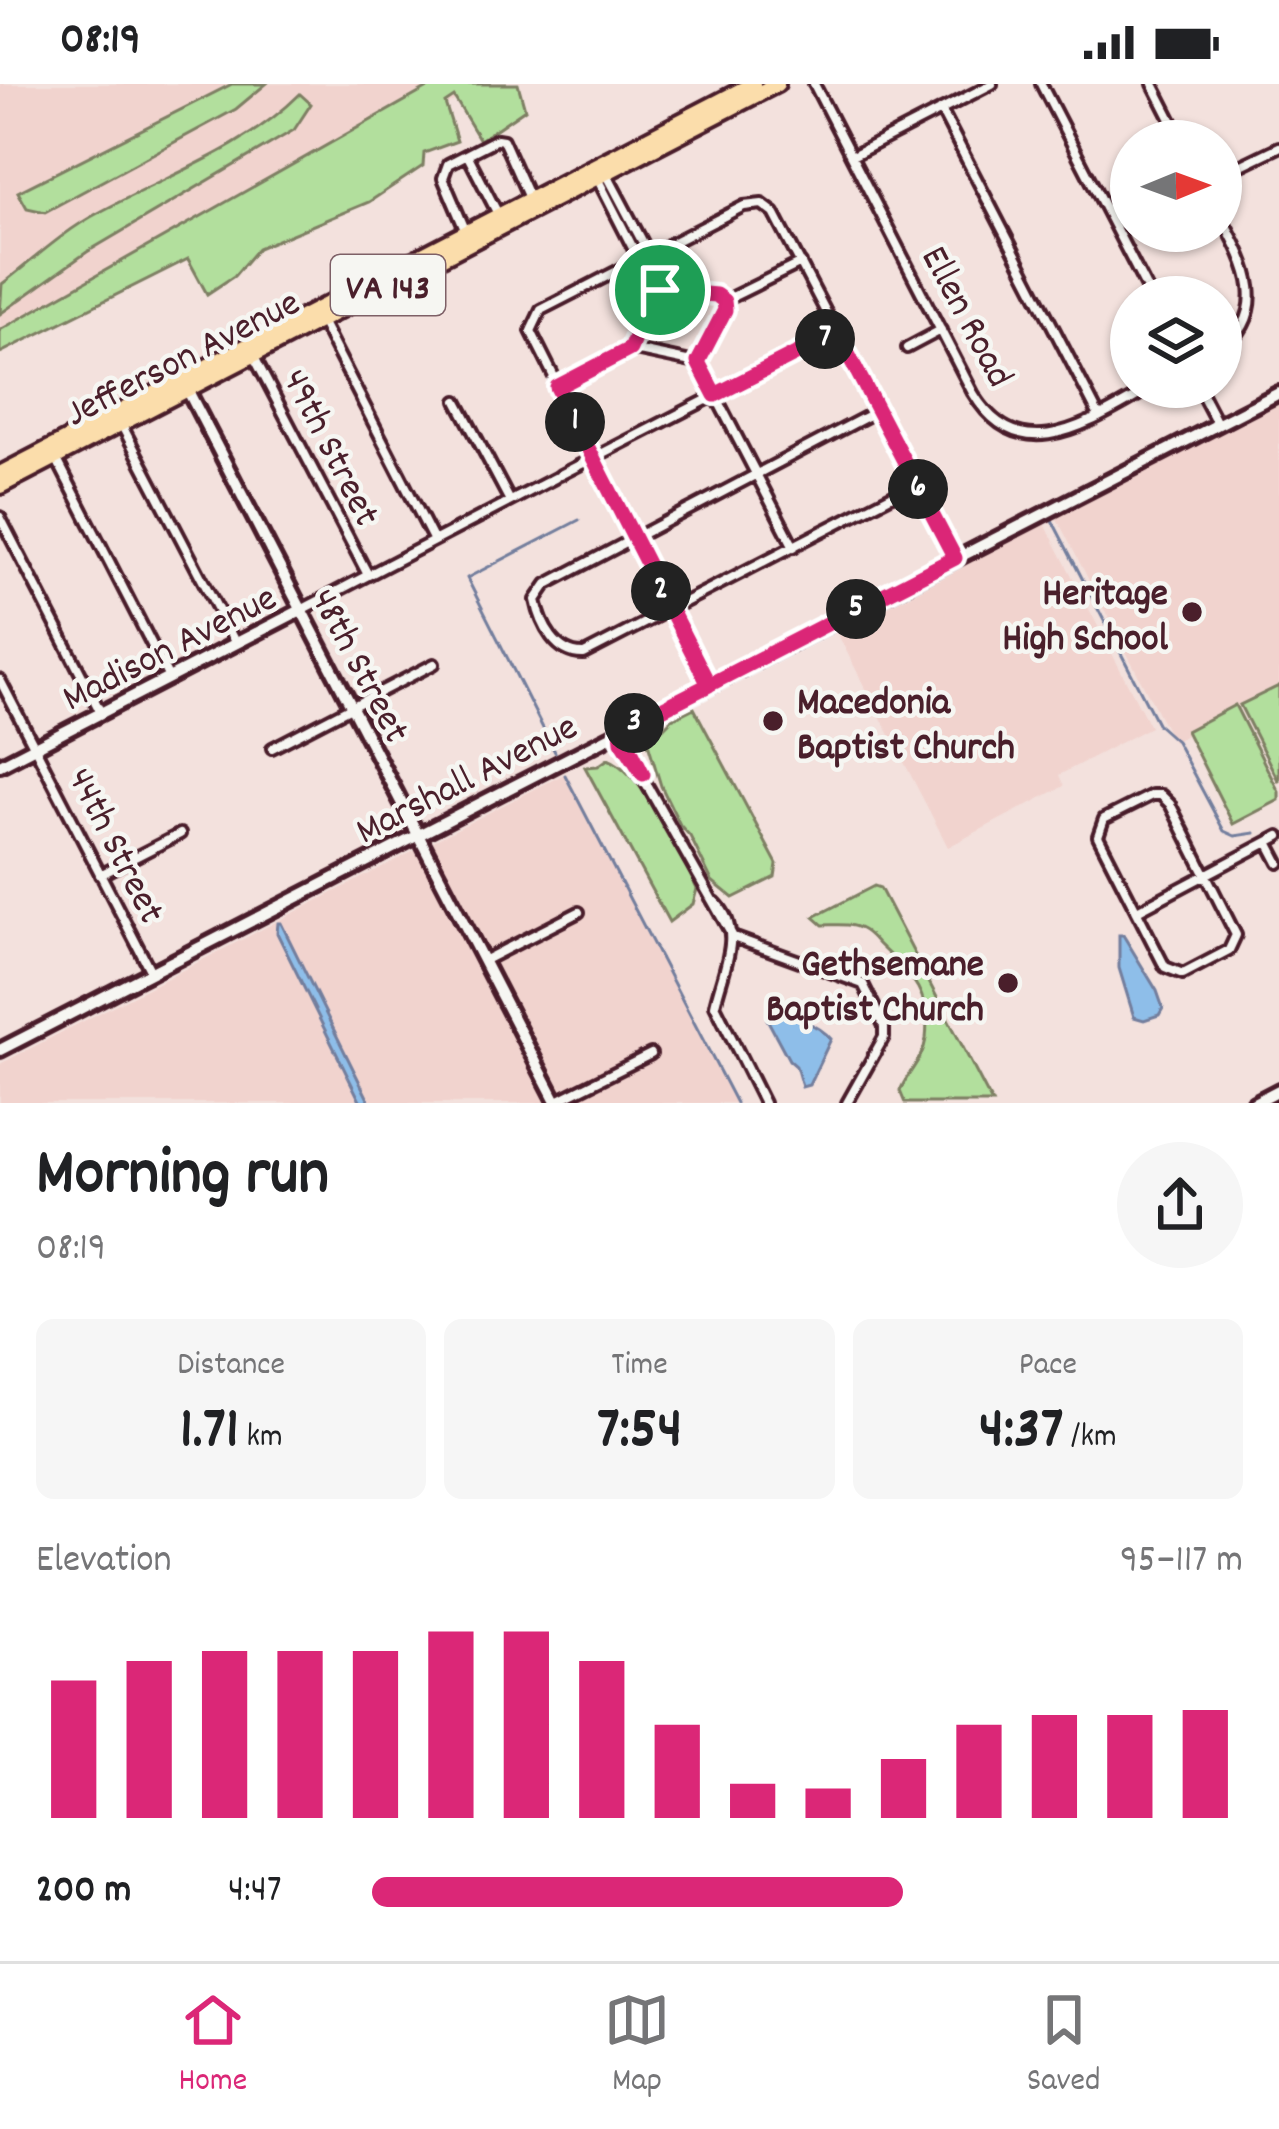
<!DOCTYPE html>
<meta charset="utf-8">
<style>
:root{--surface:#fff;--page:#f6f6f6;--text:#202124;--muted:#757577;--line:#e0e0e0;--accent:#db2777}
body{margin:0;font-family:Dekko,sans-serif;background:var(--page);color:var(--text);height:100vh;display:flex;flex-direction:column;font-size:45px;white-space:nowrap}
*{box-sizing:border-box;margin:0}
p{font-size:39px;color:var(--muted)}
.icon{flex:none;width:66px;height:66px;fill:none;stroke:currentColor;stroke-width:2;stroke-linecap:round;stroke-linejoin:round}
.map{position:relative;height:1019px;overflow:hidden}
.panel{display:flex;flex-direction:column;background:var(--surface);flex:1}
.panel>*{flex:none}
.needle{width:78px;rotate:89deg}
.buttons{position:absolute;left:1110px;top:36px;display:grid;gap:24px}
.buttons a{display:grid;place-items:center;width:132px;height:132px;border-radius:50%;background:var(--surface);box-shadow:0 3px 9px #0004;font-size:60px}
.pin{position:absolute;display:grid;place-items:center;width:102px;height:102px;color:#fff;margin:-51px;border:6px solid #fff;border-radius:50%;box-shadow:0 3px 12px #0007}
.km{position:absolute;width:60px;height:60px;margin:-30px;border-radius:50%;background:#222;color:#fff;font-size:33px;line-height:60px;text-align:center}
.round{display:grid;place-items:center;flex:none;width:126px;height:126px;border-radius:63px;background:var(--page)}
.headline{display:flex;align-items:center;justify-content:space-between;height:204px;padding:0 36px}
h1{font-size:66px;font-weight:700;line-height:90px}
.stats{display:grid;grid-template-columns:repeat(3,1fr);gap:18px;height:204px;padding:12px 36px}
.stats div{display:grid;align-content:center;border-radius:18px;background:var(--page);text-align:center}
.stats b{font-size:60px;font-weight:700}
.stats small{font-size:33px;font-weight:400}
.stats p{font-size:33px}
.chart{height:336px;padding:24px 36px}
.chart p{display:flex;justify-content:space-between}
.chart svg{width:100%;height:216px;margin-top:12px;stroke:var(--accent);stroke-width:6}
ul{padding:0 36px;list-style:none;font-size:39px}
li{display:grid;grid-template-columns:192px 144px 1fr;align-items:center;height:90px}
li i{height:30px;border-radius:15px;background:var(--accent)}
.status{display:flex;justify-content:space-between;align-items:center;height:84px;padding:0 60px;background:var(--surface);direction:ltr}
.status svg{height:33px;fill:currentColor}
.menu{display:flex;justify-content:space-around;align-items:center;height:168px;border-top:3px solid var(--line);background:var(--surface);font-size:33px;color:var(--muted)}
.menu a{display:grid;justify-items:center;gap:6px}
.menu .on{color:var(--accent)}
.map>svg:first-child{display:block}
.built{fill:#f1d3ce}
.green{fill:#b2df9d;stroke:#7e7f64;stroke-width:3}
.water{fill:#8ebee9;stroke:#737e9d;stroke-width:3}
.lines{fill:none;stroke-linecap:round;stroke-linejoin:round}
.stream{stroke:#737e9d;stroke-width:3}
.street-casing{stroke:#4a1f2b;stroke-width:16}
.secondary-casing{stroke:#4a1f2b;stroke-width:20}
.primary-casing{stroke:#4a1f2b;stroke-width:22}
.street{stroke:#f6f6f2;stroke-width:8}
.secondary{stroke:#f6f6f2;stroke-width:10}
.primary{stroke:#fbddab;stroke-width:14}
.route-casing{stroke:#fff;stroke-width:24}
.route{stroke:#db2777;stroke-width:15}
.poi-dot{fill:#4a1f2b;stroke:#f6f6f2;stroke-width:4.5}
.labels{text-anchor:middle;stroke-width:9;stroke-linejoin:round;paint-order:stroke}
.shield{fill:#f6f6f2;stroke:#7e6067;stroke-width:3}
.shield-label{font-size:36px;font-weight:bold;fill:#4a1f2b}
.street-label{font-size:39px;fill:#4a1f2b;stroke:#f6f6f2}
.poi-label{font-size:39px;font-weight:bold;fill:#4a1f2b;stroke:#f6f6f2;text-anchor:end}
</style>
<div class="status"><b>08:19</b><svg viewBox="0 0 49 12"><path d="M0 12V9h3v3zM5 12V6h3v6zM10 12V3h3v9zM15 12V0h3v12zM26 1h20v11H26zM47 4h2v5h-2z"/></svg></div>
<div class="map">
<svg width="1279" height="1019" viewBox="0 0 1279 1019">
<rect width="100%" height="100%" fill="#f3e1dd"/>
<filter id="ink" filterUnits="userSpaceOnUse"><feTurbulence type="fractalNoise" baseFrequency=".00833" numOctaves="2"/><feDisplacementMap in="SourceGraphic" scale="24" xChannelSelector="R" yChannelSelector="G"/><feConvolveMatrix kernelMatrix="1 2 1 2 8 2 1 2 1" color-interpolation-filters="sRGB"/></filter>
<g filter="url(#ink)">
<!-- built -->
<path class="built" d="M0,0h487l-487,252z
M1279,318v383l-40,-78 -66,35 -117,-225z
M1044,438l106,205 -91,48 5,11 -116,61 -112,-216z
M566,689l170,330h-736v-39z"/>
<!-- green -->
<path class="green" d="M232,0h34l-30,25 -191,103 -18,-4 -9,-16z
M435,0h83l7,25 -45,31 -26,-43 -9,6 12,38 -33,12 -1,13 -54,36 -111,46 -24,28 -27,18 -19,-35 -188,94v-23z
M300,10l11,10 -17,26 -207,122 -87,62 2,-30c31,-24 63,-54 98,-72 68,-37 144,-62 200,-118z
M1279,602v96l-39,-77z
M1235,621l44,87v8l-46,24 -47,-93z
M694,624l83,156 -2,13 -42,21 -21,-17 -22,-45 -10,-11 -19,-39 -13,-43 24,-24z
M608,675c37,15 71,93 89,130l-4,15 -24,18 -84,-155 13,-1z
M874,802l6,2 112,215h-87l-5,-12c7,-18 23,-31 26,-52 5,-46 -13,-62 -44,-91 -7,-6 -12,-15 -21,-19 -11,-6 -25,-4 -38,-4l-9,-8z"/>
<!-- water -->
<path class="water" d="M278,839h3l89,180h-9l-84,-170z
M1119,851h4l34,56 6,17 -4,7 -15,5 -10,-3 -15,-49z
M770,930c19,0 49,10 61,25l-22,46 -7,2 -6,-21 -7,-6 -22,-41z"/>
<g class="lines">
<!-- stream -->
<path class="stream" d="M1052,436l106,205 18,16 48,90 11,5 20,-3
M555,668l-88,-174 112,-58
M565,691l171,328"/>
<defs>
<path id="street" d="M814,0l159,309c48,81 121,26 180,-6
M1041,0l110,213
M1153,0l29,57
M941,26l158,306
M468,72l32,62
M852,72l140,-72
M606,89l61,115
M595,90l61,119
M1221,91l58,-28
M1221,132c25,47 52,93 0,135
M466,148l-23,-54 5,-14 49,-25 6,1 26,58
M667,204l49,7 8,6 1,8 -23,49 -6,5 -66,-14 23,-53z
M724,217l77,-38
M319,233l115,224
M907,264l34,-18
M252,269l116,222
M698,278l96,185
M558,303l72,-38
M1198,303l20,38
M457,317l53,100
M877,327l-330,173 -11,16c5,25 20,55 48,54l332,-171
M119,336l117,224
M54,370l115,224
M560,391l277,-142
M0,433l101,196
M301,526l254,-132
M0,596l151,292
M709,601l-178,-354 10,-21 203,-104 18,-2 12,9 181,345
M622,647l18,35
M621,648l1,9 111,196 130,47 21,42v11l-37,66
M272,664l162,-84
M1152,711h9l9,9 66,131 -7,15 -46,24 -18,-7 -67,-131 6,-17z
M1268,758l11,21
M100,791l80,-41
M715,818c30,30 8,66 0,103l49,98
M1137,827l142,-75
M483,877l96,-49
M557,1017l94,-47"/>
<path id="secondary" d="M186,303l371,716
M0,681l301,-155
M0,966l1279,-657
M1254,1019l25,-13"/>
<path id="primary" d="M0,390l753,-390
M0,402l777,-402"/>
</defs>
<!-- street casing -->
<use href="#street" class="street-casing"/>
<!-- secondary casing -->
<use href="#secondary" class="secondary-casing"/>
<!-- primary casing -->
<use href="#primary" class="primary-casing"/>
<!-- street -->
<use href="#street" class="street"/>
<!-- secondary -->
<use href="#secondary" class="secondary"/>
<!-- primary -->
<use href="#primary" class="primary"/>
</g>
</g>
<g class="lines" filter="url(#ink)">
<defs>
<path id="route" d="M660,206l-10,10 -20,49 -73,38 152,298 -88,45 1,11 21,33 -22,-44 334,-172 -118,-225 -122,62 -17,-33 27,-52 -1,-9 -8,-6 -56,-5"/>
</defs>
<!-- route casing -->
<use href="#route" class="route-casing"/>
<!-- route -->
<use href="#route" class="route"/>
</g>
<!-- markers -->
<g class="poi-dot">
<circle cx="1192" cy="528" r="12"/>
<circle cx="773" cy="637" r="12"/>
<circle cx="1008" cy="899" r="12"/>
</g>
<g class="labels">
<!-- shield labels -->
<rect class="shield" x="331" y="171" width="114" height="60" rx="9"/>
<g class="shield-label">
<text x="388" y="214">VA 143</text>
</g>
<!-- street labels -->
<g class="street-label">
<text transform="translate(970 231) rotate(62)" y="14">Ellen Road</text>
<text transform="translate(181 271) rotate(-27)" y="14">Jefferson Avenue</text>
<text transform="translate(334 362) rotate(63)" y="14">49th Street</text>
<text transform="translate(168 561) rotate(-27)" y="14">Madison Avenue</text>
<text transform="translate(363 580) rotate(62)" y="14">48th Street</text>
<text transform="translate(465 692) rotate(-27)" y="14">Marshall Avenue</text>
<text transform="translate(119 760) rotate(63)" y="14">44th Street</text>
</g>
<!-- poi labels -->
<g class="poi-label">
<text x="1168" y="520">Heritage<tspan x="1168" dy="45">High School</tspan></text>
<text x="797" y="629" text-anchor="start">Macedonia<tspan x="797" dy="45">Baptist Church</tspan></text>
<text x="984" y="891">Gethsemane<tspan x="984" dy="45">Baptist Church</tspan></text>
</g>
</g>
</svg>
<div class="buttons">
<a><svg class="needle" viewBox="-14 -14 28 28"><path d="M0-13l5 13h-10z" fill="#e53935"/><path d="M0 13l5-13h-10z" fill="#757577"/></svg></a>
<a><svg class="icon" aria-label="layers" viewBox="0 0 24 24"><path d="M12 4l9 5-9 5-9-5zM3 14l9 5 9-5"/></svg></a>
</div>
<div class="pin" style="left:660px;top:206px;background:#1e9e55"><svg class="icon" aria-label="arrive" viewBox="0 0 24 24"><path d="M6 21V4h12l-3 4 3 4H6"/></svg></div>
<b class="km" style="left:575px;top:338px">1</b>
<b class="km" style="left:661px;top:507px">2</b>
<b class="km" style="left:634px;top:639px">3</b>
<b class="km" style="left:856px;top:525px">5</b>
<b class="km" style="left:918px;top:405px">6</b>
<b class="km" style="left:825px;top:255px">7</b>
</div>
<section class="panel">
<div class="headline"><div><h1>Morning run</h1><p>08:19</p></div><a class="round"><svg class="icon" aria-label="share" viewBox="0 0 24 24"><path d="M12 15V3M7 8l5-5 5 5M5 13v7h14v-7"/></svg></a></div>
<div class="stats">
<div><p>Distance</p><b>1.71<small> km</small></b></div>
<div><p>Time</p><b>7:54</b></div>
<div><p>Pace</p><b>4:37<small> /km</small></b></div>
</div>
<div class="chart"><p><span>Elevation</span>95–117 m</p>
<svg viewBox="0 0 160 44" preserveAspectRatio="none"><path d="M5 44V16M15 44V12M25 44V10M35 44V10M45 44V10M55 44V6M65 44V6M75 44V12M85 44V25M95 44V37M105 44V38M115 44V32M125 44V25M135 44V23M145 44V23M155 44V22"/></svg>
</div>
<ul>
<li><b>200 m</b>4:47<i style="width:61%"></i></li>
</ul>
</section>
<nav class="menu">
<a class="on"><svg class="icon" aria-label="home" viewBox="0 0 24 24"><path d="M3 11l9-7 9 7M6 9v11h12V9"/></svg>Home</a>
<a><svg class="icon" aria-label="map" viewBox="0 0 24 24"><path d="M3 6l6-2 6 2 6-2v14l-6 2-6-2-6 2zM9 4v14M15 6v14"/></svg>Map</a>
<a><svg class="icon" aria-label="saved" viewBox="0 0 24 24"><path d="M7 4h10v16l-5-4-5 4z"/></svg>Saved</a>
</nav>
